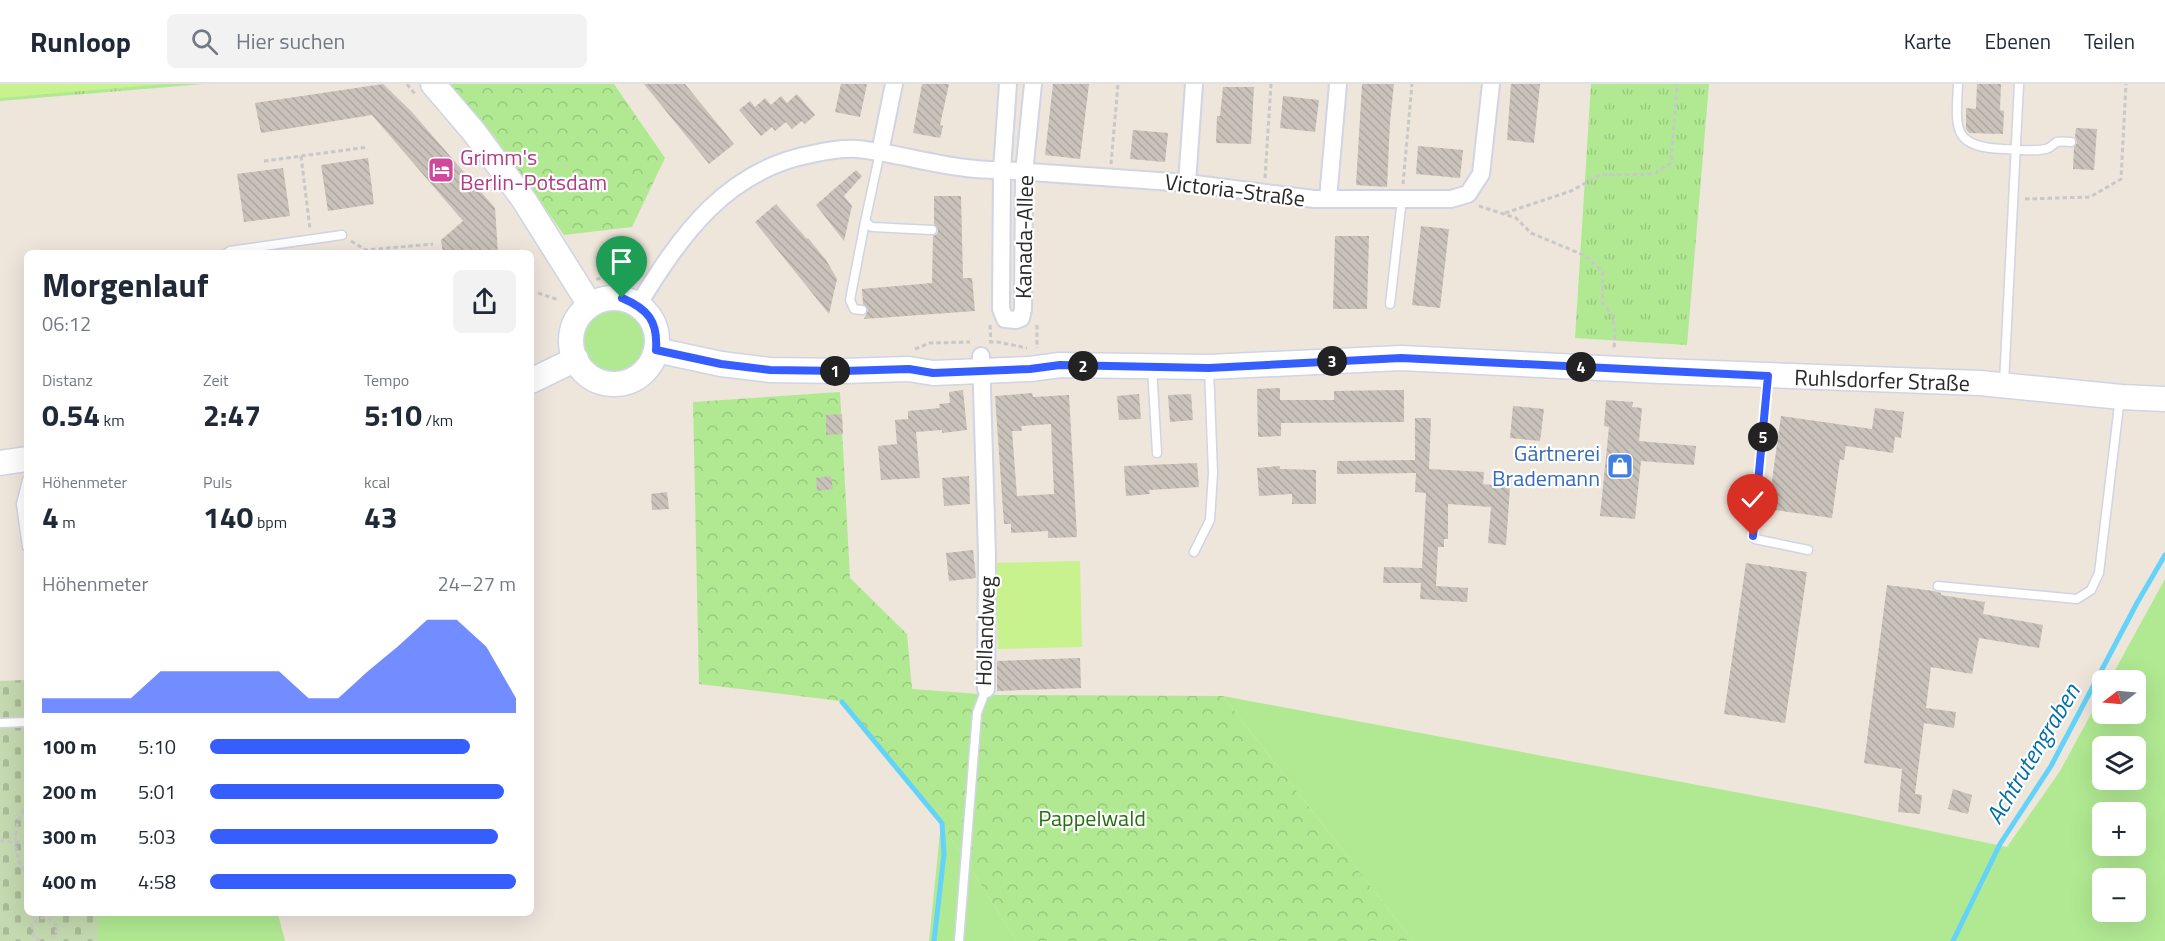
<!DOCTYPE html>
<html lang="de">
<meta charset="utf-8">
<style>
:root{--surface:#fff;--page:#f2f2f3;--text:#1f2937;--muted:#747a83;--line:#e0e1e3;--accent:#365eff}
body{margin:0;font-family:"Titillium Web",sans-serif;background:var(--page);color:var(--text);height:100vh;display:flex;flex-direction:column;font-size:22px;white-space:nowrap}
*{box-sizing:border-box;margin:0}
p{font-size:20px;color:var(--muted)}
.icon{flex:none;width:33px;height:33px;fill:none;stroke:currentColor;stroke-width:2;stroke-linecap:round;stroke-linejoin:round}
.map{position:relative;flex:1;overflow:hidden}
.side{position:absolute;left:24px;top:166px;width:510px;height:666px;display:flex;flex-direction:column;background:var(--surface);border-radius:9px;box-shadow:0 6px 24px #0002}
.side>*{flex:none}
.needle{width:39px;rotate:254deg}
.fabs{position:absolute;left:2092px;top:586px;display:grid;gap:12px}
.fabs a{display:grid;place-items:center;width:54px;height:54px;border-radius:9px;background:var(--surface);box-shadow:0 6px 24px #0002;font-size:30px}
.pin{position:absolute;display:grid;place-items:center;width:51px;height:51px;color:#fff;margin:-62px -26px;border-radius:50% 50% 50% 0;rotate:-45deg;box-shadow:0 0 6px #0007}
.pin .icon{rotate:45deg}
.km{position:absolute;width:30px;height:30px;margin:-15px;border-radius:50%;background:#222;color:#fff;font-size:16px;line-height:30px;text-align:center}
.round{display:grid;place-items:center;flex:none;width:63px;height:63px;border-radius:9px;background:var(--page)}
.headline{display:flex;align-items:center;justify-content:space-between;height:102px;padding:0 18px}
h1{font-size:33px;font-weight:700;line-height:45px}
.metrics{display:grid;grid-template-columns:repeat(3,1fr);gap:9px;height:102px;padding:6px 18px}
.metrics div{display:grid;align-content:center}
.metrics b{font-size:30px;font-weight:700}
.metrics small{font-size:16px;font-weight:400}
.metrics p{font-size:16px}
.chart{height:168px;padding:12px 18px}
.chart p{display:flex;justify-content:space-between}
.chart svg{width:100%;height:108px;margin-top:6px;fill:var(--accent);opacity:.7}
ul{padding:0 18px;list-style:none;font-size:20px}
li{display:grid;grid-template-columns:96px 72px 1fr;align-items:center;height:45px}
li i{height:15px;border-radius:8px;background:var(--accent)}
header{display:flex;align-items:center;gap:36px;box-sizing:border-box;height:84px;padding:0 30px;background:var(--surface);border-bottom:2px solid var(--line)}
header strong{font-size:28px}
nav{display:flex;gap:33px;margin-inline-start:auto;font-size:21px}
.search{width:420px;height:54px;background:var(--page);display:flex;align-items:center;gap:15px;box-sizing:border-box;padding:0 21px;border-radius:9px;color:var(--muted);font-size:22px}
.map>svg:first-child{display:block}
.grass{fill:#b1e992;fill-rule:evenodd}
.forest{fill:url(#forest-crowns)}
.cemetery{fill:url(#cemetery-stones)}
.park{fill:url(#park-tufts)}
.pitch{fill:#c8f28d}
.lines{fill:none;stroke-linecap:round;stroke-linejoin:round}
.stream{stroke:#64d3f9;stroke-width:5}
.building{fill:url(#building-back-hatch);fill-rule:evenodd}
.lane-casing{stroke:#d0d4e4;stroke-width:11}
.street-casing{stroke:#d0d4e4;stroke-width:20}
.secondary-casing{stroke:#d0d4e4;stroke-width:27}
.path{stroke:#c8c8c8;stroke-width:3;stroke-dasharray:4.5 3;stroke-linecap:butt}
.lane{stroke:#fff;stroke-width:8}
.street{stroke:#fff;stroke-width:16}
.secondary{stroke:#fff;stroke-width:24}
.route-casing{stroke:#fff;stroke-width:12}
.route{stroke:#365eff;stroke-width:8}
.labels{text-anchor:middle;stroke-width:4.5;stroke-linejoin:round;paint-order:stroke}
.hotel-label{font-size:22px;fill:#b23c85;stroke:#fff;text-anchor:start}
.street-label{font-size:22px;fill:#2a2a2a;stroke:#fff}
.shop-label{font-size:22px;fill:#366cbe;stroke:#fff;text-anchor:end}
.park-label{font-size:22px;fill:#276e13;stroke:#fff}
.water-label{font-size:24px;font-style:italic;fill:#0170a7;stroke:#fff}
</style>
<header>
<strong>Runloop</strong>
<div class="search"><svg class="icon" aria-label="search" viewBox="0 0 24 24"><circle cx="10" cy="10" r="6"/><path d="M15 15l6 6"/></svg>Hier suchen</div>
<nav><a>Karte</a><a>Ebenen</a><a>Teilen</a></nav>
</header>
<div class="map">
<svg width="2165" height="857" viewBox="0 0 2165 857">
<defs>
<pattern id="forest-crowns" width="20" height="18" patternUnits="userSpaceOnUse" patternTransform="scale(1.5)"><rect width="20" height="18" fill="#b1e992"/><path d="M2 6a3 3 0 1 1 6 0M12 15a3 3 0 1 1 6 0" fill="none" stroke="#98c87e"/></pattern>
<pattern id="cemetery-stones" width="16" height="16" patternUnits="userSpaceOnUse" patternTransform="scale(1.5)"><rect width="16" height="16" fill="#c4d9b0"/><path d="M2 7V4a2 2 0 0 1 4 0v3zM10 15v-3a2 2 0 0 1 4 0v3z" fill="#a9ba98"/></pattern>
<pattern id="park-tufts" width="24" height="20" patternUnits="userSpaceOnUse" patternTransform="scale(1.5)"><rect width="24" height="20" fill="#b1e992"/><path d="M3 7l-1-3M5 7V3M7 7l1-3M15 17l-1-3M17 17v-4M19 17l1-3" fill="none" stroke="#98c87e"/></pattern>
<pattern id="building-back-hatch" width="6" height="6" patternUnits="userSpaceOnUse" patternTransform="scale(1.5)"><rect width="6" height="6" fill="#c9c2ba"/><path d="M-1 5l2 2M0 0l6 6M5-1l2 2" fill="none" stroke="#ada7a0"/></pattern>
</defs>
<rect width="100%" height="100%" fill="#eee5db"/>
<!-- grass -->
<path class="grass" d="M581 256a32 32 0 1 1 64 0a32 32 0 1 1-64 0Z
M2165,495v362h-752l-190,-245 603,113 181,38 53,-76 43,-79v22h33v-33h-27zM2103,663h33v33h-33zM2103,729h33v33h-33zM2103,795h33v33h-33z
M941,739l76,118h-88z
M98,830h180l7,27h-187z"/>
<!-- forest -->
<path class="forest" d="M445,0h169l51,74 -33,69 -68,8 -73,-103 -10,-2z
M840,308l10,186 57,56 5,55 81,6 230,1 190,245h-396l-76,-118 -100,-122 -142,-17 -6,-282z"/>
<!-- cemetery -->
<path class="cemetery" d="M27,596v234h71v27h-98v-260z"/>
<!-- park -->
<path class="park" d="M0,0h204l-204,17z
M1591,0h118l-22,261 -112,-7z"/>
<!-- pitch -->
<path class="pitch" d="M0,0h165l-165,14z
M1080,477l2,86 -84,2 -3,-86z"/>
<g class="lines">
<!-- stream -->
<path class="stream" d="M842,618l100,121 2,31 -10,87
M1953,857l47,-97 51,-78 86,-163 28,-48"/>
</g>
<!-- building -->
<path class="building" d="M383,0l28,27 84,97 3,46h-55l-2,-14 22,-19 -91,-106 -111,18 -6,-30z
M644,0h41l49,60 -25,20z
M841,0h26l-7,33 -25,-5z
M922,0h27l-9,41 3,1 -3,12 -27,-5z
M1053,0h36l-9,75 -35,-4z
M1362,0h32l-4,38 -3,65 -31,-2z
M1511,0h29l-6,59 -27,-3z
M1977,0h24l-1,26 4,1 -1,23 -34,-1 -3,-4v-21l10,1z
M1223,3h31l-3,57 -35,-1 1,-27h3z
M797,10l18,21 -10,9 -3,-3 -10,8 -6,-7 -11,9 -3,-4 -11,9 -22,-26 11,-9 5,6 10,-9 6,7 10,-9 6,7z
M1283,12l36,4 -4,32 -35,-4z
M2076,44l21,1 -3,41 -21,-1 1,-22 3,-4 -2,-6z
M1133,46l35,3 -3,29 -35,-3z
M1418,62l45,4 -3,28 -44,-4z
M368,74l6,46 -46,7 -7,-46z
M283,84l7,48 -46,6 -7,-48z
M856,86l6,6 -18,20 8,10 -8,35 -28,-36z
M934,112h27l2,82h9l3,33 -111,8 4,-9 -5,-6 -1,-15 70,-6 1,-47 4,-2 1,-4 -4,-6z
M776,120l31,35 1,-1 18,22 11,19 -8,35 -74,-92z
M1421,142l28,3 -9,79 -28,-3z
M1335,152h34l-2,73h-34z
M1280,304v12h54v-9l70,-1v32l-123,1v13l-23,1 -1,-48z
M963,306l4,40 -25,3v-3l-26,2 4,46 -39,2 -3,-34 19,-2 -2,-24 13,-1v-8l32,-3 -1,-4 11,-1 -1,-11z
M1032,309l1,4 36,-2 8,142 -29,1v-7l-37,2v-9h-7l-9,-128zM1051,340l3,70 -37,2 -5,-65h10l-1,-5z
M1139,310l2,25 -22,1 -2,-24z
M1191,310l2,26 -23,2 -2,-27z
M1606,316l27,2 -1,5 10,1 -3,33 57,5 -2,19 -53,-4 -6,58 -35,-3 9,-89 -5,-1z
M1513,322l31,3 -4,32 -30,-3z
M1875,324l29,4 -3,26 -6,-1 -2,16 -47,-7 -2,14 -4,-1 -8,59 -64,-9 13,-93 91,13z
M842,330l1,20 -17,1v-20z
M1415,334h16l-2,51 55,3 -1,12 27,3 -4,58 -18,-2 3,-36 -43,-3v35h-4v8h-6l-2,39 32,2 -1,14 -47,-3 1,-16h-38l1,-16 38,1 4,-75 -11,-1 1,-19 -79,1v-13l78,-1z
M1197,379l2,24 -50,3 1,4 -24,2 -2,-30z
M1280,382v3l36,1v34h-24v-10l-33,2 -2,-28z
M831,392l2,13 -16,2 -1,-13z
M969,392l1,28 -26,2 -2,-28z
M667,408l2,17 -17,1 -1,-16z
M973,466l3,28 -27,3 -3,-28z
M1746,479l61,9 -22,151 -61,-9z
M1887,501l47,6 7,2v2l44,7 -2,12 60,11 -4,23 -60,-10 -7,36 -41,-7 -5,41 30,4 -2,16 -30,-5 -9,71 7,1 -2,19 -22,-2 4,-43 -38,-6z
M1080,574l1,30 -84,3v-30z
M1953,705l19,6 -4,19 -20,-5z"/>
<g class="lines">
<defs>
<path id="lane" d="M1958,0c-2,44 -7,63 45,65 13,0 30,3 42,0 5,0 8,-5 12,-7 4,-1 10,0 14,0
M880,68l-15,70 7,5 60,3
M226,170l4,-3 112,-16
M1390,220l12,-105
M862,226l-8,-1 -4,-9 15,-78
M1152,283l5,86
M1768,292l-16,156 3,7 53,11
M2004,299l15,-299
M27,396l-6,24 6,43
M1194,468l16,-32 3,-47 -4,-105
M1938,502l139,13 14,-9 8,-17 21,-176
M0,639l27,-1
M959,857l18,-228 9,-24"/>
<path id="street" d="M1008,0l-6,86 -1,139 4,10 11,1 5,-2 2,-9 1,-136 9,-89
M880,68l14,-68
M1187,99l7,-99
M1328,115l10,-115
M638,221c43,-70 88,-135 174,-151 14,-3 30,-6 45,-5 49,5 94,22 145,21l185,13 127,16h137l17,-5 13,-20 10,-90
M981,272l6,199 -1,134"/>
<path id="secondary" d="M433,0l41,48 50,68 66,105
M571 257a43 43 0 1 1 86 0a43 43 0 1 1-86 0Z
M656,266l65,14 49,6 73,1 66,-2 24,4 97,-4 30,-4 149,2 192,-9 259,13 320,12 141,14 44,2
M531,297l45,-22
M0,379l27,-4"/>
</defs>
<!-- lane casing -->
<use href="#lane" class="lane-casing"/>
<!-- street casing -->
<use href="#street" class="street-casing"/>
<!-- secondary casing -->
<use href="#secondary" class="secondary-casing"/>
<!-- path -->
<path class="path" d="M407,0l8,10
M301,72l9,73
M264,77l104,-14
M1111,80l7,-80
M1265,94l6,-94
M1403,100l9,-100
M2025,115l65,-2 31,-18 5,-95
M1479,122l37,12 15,15 55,23 17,16 -1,30 10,13 3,17 -1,17
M1505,129l66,-22 29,-16 54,-1 17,-11 6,-79
M351,157l15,9 67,-6
M596,195l27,-2 10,2
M538,209l21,7
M990,241l1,17
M1037,241v23
M989,258h9l29,6
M915,265l15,-6 40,-1
M27,719c-15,24 -16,50 0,72
M0,757l27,2
M40,857l-6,-4 -2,-11c7,-12 19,-11 25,1l-2,8 -6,6"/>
<!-- lane -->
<use href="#lane" class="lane"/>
<!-- street -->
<use href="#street" class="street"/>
<!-- secondary -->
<use href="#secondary" class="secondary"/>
</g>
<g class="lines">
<defs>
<path id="route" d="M622,214c26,11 36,23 34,52l65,14 49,6 73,1 66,-2 24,4 97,-4 30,-4 149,3 192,-10 367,18 -15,160"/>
</defs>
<!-- route casing -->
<use href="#route" class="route-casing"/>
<!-- route -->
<use href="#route" class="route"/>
</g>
<!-- icons -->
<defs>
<symbol id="hotel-square" viewBox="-11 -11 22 22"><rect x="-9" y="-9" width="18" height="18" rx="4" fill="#d1479c" stroke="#fff"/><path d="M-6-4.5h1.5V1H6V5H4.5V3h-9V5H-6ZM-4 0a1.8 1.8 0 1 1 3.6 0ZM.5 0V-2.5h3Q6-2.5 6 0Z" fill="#fff"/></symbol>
<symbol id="shop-square" viewBox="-11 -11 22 22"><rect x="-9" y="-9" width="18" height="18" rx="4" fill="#3f7fe0" stroke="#fff"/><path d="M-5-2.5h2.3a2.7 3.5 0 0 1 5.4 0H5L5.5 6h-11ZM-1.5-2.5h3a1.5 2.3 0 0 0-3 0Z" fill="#fff"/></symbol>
</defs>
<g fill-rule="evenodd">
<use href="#hotel-square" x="426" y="71" width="30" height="30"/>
<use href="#shop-square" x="1605" y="367" width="30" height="30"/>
</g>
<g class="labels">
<!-- hotel labels -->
<g class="hotel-label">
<text x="460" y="81">Grimm's<tspan x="460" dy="25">Berlin-Potsdam</tspan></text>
</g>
<!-- street labels -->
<g class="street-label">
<text transform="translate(1235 106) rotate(7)" y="8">Victoria-Straße</text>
<text transform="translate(1024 153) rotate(-89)" y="8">Kanada-Allee</text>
<text transform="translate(1882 296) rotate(2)" y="8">Ruhlsdorfer Straße</text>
<text transform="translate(985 547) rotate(-88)" y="8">Hollandweg</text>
</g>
<!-- shop labels -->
<g class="shop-label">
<text x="1600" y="377">Gärtnerei<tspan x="1600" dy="25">Brademann</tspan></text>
</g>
<!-- park labels -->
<g class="park-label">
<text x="1092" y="742">Pappelwald</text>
</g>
<!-- water labels -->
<g class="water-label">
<text transform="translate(2033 670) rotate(-59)" y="8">Achtrutengraben</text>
</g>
</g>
</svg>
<div class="fabs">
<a><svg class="needle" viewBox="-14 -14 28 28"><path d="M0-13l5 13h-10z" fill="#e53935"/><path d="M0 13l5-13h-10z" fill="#747a83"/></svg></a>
<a><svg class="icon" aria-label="layers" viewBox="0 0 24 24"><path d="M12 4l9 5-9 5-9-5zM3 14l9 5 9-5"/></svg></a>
<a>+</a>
<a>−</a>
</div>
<div class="pin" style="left:622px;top:214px;background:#1e9e55"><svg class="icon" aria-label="arrive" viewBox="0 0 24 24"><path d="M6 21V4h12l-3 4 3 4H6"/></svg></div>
<div class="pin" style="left:1753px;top:452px;background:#d93025"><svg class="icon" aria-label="check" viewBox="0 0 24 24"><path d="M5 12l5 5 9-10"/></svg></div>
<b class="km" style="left:835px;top:287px">1</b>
<b class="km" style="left:1083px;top:282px">2</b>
<b class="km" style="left:1332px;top:277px">3</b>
<b class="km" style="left:1581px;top:283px">4</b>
<b class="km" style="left:1763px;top:353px">5</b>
<section class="side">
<div class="headline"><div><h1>Morgenlauf</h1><p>06:12</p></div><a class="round"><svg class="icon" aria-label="share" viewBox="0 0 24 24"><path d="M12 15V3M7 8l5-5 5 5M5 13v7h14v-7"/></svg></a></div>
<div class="metrics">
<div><p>Distanz</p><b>0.54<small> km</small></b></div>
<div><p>Zeit</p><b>2:47</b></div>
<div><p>Tempo</p><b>5:10<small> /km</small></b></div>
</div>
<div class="metrics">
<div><p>Höhenmeter</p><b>4<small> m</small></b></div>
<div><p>Puls</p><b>140<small> bpm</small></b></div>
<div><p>kcal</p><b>43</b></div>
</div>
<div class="chart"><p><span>Höhenmeter</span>24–27 m</p>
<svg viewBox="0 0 160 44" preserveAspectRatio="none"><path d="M0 44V38L10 38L20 38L30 38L40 27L50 27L60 27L70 27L80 27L90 38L100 38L110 27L120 17L130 6L140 6L150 17L160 38V44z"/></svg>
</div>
<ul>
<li><b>100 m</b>5:10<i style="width:85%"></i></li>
<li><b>200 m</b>5:01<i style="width:96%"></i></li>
<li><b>300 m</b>5:03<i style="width:94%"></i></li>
<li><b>400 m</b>4:58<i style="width:100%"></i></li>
</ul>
</section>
</div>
